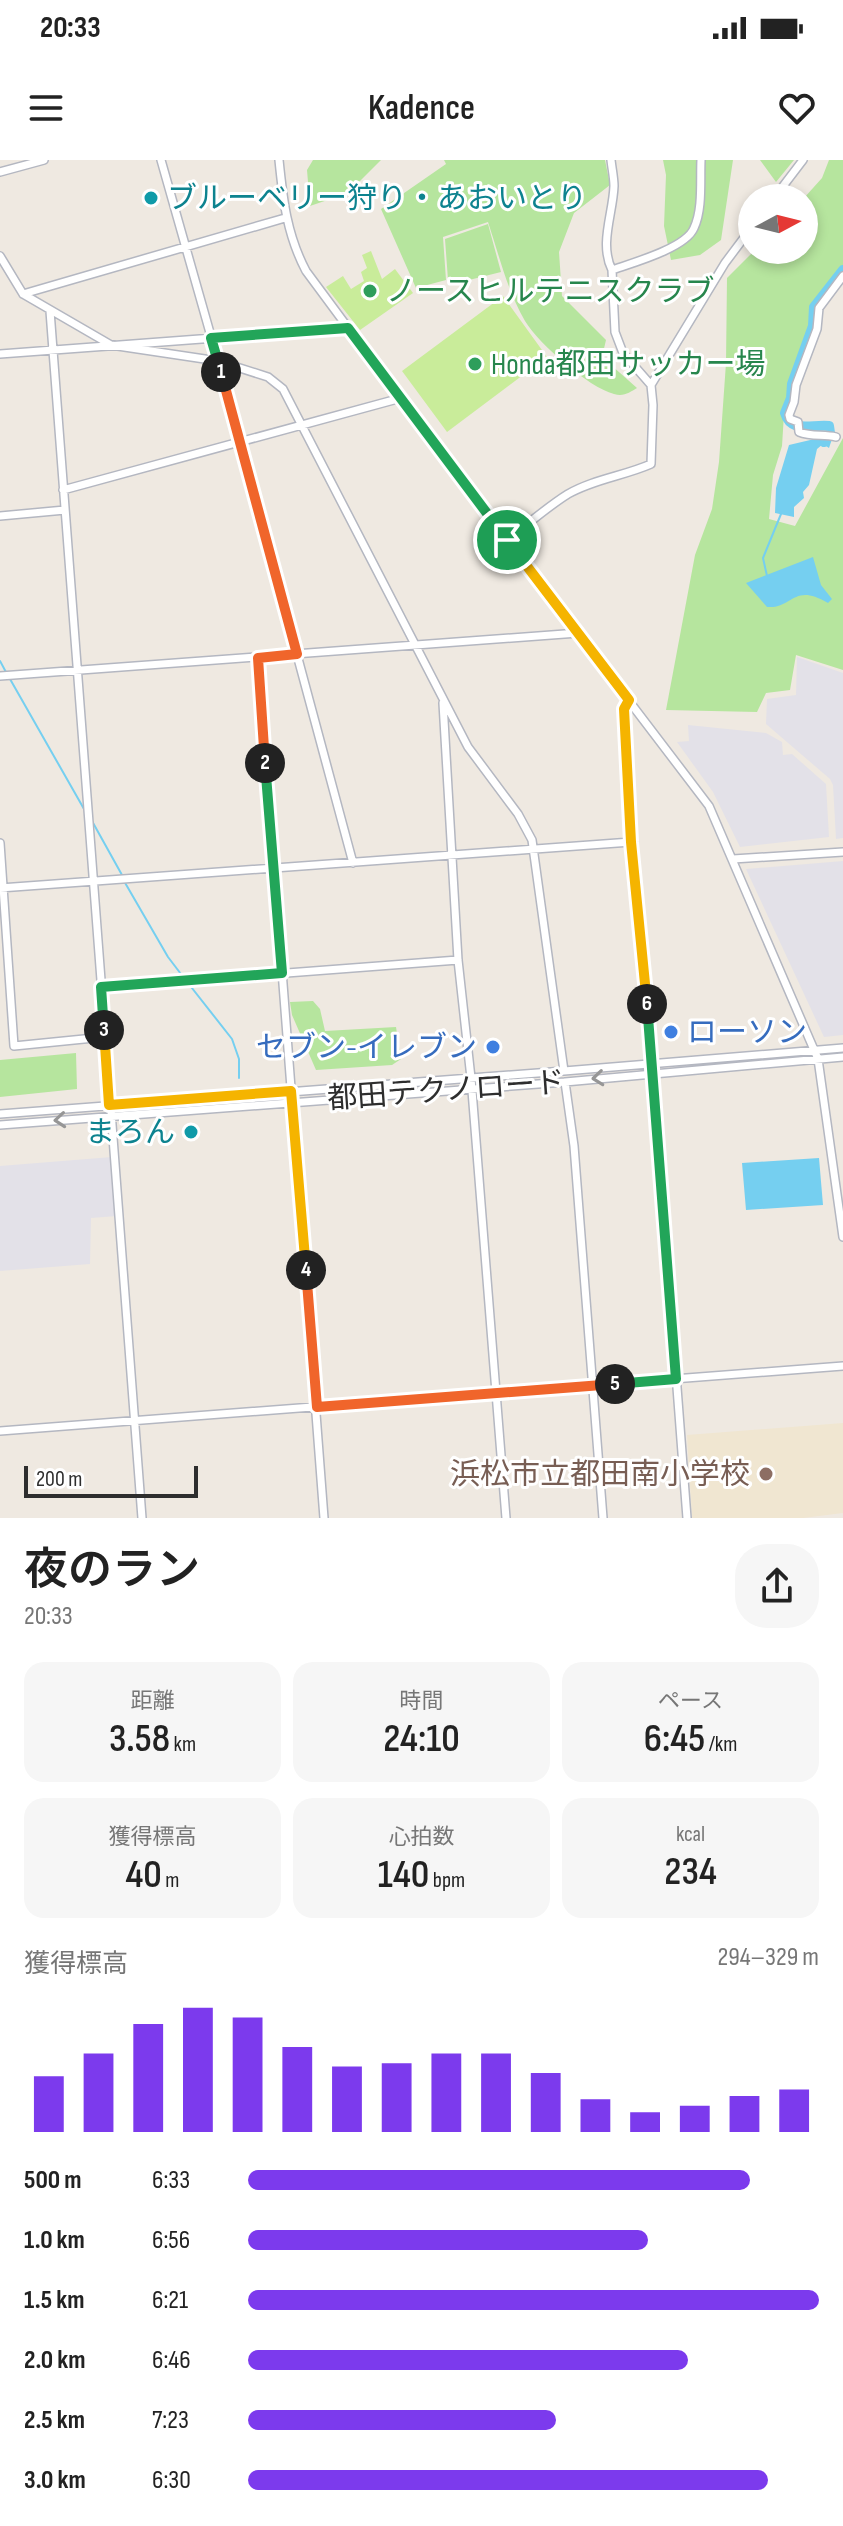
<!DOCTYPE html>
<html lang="ja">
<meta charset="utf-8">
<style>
:root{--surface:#fff;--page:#f6f6f6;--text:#222;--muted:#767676;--accent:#7c3aed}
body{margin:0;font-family:"Sofia Sans Condensed","Noto Sans JP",sans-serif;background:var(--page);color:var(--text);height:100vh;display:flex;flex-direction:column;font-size:30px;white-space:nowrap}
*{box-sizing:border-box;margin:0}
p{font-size:26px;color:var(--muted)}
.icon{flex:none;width:44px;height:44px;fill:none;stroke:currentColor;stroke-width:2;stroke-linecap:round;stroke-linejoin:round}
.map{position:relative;height:1358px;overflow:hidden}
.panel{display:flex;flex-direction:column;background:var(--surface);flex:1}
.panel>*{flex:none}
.needle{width:52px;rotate:83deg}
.controls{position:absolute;left:738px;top:24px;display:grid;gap:16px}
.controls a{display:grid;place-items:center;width:80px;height:80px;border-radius:50%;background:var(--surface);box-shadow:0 4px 12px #0003;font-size:40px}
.scale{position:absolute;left:24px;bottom:20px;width:174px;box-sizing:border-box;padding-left:8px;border:4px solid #2e2e2e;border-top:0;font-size:22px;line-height:28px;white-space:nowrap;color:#2e2e2e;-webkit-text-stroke:6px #fff;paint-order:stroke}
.pin{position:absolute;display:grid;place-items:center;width:68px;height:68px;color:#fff;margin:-34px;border:4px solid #fff;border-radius:50%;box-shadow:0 2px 8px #0007}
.km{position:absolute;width:40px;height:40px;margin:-20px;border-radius:50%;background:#222;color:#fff;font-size:22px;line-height:40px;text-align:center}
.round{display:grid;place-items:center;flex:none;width:84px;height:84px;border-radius:32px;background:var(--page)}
.overview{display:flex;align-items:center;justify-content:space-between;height:136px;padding:0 24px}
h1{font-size:44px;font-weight:600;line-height:60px}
.figures{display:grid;grid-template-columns:repeat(3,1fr);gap:12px;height:136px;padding:8px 24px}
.figures div{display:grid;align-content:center;border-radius:20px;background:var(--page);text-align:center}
.figures b{font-size:40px;font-weight:600}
.figures small{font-size:22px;font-weight:400}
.figures p{font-size:22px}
.chart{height:224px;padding:16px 24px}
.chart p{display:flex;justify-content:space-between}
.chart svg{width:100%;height:144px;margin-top:8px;stroke:var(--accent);stroke-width:6}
ul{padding:0 24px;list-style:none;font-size:26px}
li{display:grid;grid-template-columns:128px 96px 1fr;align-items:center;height:60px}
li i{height:20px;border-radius:10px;background:var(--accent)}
.status{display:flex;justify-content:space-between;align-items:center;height:56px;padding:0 40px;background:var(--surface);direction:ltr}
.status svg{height:22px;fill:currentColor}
header{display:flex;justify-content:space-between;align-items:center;height:104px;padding:0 24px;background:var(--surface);font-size:36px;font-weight:600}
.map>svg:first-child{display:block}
.industrial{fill:#e3e1e8}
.education{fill:#f0e6d1}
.green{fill:#b6e59e}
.pitch{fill:#c9ec9a}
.water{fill:#75cff0}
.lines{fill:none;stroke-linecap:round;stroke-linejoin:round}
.stream{stroke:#75cff0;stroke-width:2}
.river{stroke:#75cff0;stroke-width:10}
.minor-casing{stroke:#b4b7c1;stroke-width:10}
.minor{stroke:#fff;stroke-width:7}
.oneway{stroke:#969696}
.split-1-casing{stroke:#fff;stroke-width:16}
.split-2-casing{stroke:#fff;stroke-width:16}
.split-3-casing{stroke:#fff;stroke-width:16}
.split-4-casing{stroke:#fff;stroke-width:16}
.split-5-casing{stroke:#fff;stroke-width:16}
.split-6-casing{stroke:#fff;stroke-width:16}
.split-7-casing{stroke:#fff;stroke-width:16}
.split-1{stroke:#22a559;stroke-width:10}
.split-2{stroke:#f0652b;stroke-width:10}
.split-3{stroke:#22a559;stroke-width:10}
.split-4{stroke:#f5b400;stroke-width:10}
.split-5{stroke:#f0652b;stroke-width:10}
.split-6{stroke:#22a559;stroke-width:10}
.split-7{stroke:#f5b400;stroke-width:10}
.culture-dot{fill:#0f9aa8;stroke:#fff;stroke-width:3}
.leisure-dot{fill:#2e9e5b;stroke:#fff;stroke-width:3}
.shop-dot{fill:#3f7fe0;stroke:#fff;stroke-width:3}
.education-dot{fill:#8d6e63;stroke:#fff;stroke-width:3}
.labels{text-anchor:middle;stroke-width:6;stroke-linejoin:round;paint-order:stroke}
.culture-label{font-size:30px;fill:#0d838f;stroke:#fff;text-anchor:start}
.leisure-label{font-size:30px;fill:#27864d;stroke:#fff;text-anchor:start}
.shop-label{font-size:30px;fill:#366cbe;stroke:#fff;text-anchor:start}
.street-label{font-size:30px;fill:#2e2e2e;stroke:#fff}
.education-label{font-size:30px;fill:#785e54;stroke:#fff;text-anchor:end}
</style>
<div class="status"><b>20:33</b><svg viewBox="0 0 49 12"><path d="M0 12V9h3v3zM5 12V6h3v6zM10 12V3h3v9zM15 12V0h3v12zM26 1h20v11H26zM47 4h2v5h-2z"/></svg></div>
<header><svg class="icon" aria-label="menu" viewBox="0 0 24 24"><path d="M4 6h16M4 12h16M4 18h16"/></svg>Kadence<svg class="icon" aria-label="heart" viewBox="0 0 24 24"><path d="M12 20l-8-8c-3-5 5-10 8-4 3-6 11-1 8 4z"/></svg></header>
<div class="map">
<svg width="843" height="1358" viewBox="0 0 843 1358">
<rect width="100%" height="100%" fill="#efe9e1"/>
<!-- industrial -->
<path class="industrial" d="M797,497l46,16v165l-7,1 -3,-54 -3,-6 -64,-55 1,-25 29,-4z
M688,565l78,8 16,9 1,13 9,-1 34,30 3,53 -89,10 -27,-55 -36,-50 12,-1z
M843,701v174l-19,2 -78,-168z
M112,997l5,59 -26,2 -1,46 -90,7v-105z"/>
<!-- education -->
<path class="education" d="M843,1263v90l-40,5h-111l-5,-83z"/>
<!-- green -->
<path class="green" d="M313,0h68l-33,33 -38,13 -3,-36z
M444,0h161l5,25 -36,28 -15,39 3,44 44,44 -4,17 35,31c-7,4 -13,9 -23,6 -26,-7 -75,-50 -89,-73 -18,-31 -26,-66 -37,-99l-45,15 3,43 -30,8 -35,-79 65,-45z
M663,0h70l-12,80 -21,15 -29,5 -7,-34 2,-51z
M760,0h34l-18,22z
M829,0h14v120l-22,30 -29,76 -8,28 -2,32 -9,29 -4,44 26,7 48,-88v232l-47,-15 -6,35 -24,3 -9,19 -91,-2 29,-155 17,-46 7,-47 7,-99 1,-85 28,-28h49v-52l18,-20z
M488,64l13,48 -48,12 -5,-4 -3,-41z
M313,841l7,8 5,22 71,-4 5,32 -9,6 -76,5 -24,-55 -2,-13z
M76,893l1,36 -77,8v-37z
M218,941l24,1 -60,6 -30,-2z"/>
<!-- pitch -->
<path class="pitch" d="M371,91l11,28 13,-10 18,24 -53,37 -34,-43 17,-11 8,13 13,-8 -3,-9 6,-4 -5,-13z
M503,136l44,61 -100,75 -45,-61z"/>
<!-- water -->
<path class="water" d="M823,277l9,2 -3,9 -6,-4 -6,5 -8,36 -6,7 1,6 -10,9v10l-19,-4 1,-25 13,-43z
M813,397l8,28 11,14 -4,4c-35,-21 -35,6 -61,4l-21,-24z
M819,998l4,47 -77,5 -4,-47z"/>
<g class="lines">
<!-- stream -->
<path class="stream" d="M767,416l-4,-18 18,-44
M0,501l7,13
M10,519l74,130
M92,661l30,54
M124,721l44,76 16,21
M188,823l44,56 7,20v19"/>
<!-- river -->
<path class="river" d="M824,282l6,-9 -1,-7c-17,-2 -38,8 -44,-13l6,-15 1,-14 21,-58 1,-19 29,-37"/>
<defs>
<path id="minor" d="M161,0l57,201 135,502
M279,0c4,40 8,75 27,111l160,216 243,319 109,253 25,178
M611,0c1,9 3,18 3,26 -1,28 -15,58 -2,84
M0,12l44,-12
M774,38l29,-38
M0,96l23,38 88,51 107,16 50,16 15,12 185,358 50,67 14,26 32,231
M23,134l262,-76
M50,151l92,1207
M0,194l348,-26
M651,225l74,-122 27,-36
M836,277c-13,-3 -24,0 -37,-5l-1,-10 -8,-3 -1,-4 5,-13 2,-17 21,-56 2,-21 24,-32
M63,330l338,-92
M0,356l65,-6
M507,380c20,-15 40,-33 61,-46 26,-15 56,-18 83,-30l2,-59 -2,-20 -28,-32 -8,-21 -3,-62c20,-7 74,-22 82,-42 9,-19 6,-47 7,-68
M258,498l66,860
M0,516l578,-43
M629,540l-5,9 7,133 20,206 36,470
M443,543l15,257 13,118 35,440
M0,683l14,203 90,-9
M733,699l110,-7
M0,728l631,-46
M101,827l357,-27
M565,922l9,64 29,372
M0,954l564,-43 279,-23
M0,965l565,-43 278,-25
M0,1271l843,-65"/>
</defs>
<!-- minor casing -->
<use href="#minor" class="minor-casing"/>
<!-- minor -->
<use href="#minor" class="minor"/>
</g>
<!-- one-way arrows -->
<defs><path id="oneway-chevron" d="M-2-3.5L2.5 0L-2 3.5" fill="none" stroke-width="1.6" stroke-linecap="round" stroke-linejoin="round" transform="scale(2)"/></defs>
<g class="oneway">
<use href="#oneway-chevron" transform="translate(598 918) rotate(174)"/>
<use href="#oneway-chevron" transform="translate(60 960) rotate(175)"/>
</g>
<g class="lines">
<defs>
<path id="split-1" d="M221,212l-10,-34 137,-10 159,212"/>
<path id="split-2" d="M221,212l76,282 -39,4 7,105"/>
<path id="split-3" d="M104,870l-3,-43 181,-14 -17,-210"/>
<path id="split-4" d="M104,870l5,75 182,-14 15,179"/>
<path id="split-5" d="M306,1110l11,137 298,-23"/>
<path id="split-6" d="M615,1224l61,-5 -29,-375"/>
<path id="split-7" d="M507,380l122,160 -5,9 7,133 16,162"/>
</defs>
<!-- split-1 casing -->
<use href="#split-1" class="split-1-casing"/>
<!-- split-2 casing -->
<use href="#split-2" class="split-2-casing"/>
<!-- split-3 casing -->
<use href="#split-3" class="split-3-casing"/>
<!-- split-4 casing -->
<use href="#split-4" class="split-4-casing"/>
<!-- split-5 casing -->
<use href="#split-5" class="split-5-casing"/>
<!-- split-6 casing -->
<use href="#split-6" class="split-6-casing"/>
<!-- split-7 casing -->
<use href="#split-7" class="split-7-casing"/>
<!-- split-1 -->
<use href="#split-1" class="split-1"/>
<!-- split-2 -->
<use href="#split-2" class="split-2"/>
<!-- split-3 -->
<use href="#split-3" class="split-3"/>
<!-- split-4 -->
<use href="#split-4" class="split-4"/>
<!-- split-5 -->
<use href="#split-5" class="split-5"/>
<!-- split-6 -->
<use href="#split-6" class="split-6"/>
<!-- split-7 -->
<use href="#split-7" class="split-7"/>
</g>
<!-- markers -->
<g class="culture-dot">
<circle cx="151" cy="38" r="8"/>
<circle cx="191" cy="972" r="8"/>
</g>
<g class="leisure-dot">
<circle cx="370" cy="131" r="8"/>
<circle cx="475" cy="204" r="8"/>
</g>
<g class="shop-dot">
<circle cx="671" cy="872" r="8"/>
<circle cx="493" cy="887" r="8"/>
</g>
<circle class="education-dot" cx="766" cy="1314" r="8"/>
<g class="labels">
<!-- culture labels -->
<g class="culture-label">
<text x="167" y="48">ブルーベリー狩り・あおいとり</text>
<text x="175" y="982" text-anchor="end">まろん</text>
</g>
<!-- leisure labels -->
<g class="leisure-label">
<text x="386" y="141">ノースヒルテニスクラブ</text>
<text x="491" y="214">Honda都田サッカー場</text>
</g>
<!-- shop labels -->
<g class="shop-label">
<text x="687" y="882">ローソン</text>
<text x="477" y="897" text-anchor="end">セブン-イレブン</text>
</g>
<!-- street labels -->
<g class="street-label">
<text transform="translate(446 930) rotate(-4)" y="10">都田テクノロード</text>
</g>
<!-- education labels -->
<g class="education-label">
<text x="750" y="1324">浜松市立都田南小学校</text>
</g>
</g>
</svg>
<div class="controls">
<a><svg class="needle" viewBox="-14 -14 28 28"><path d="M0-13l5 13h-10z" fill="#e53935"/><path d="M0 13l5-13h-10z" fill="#767676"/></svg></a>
</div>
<div class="scale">200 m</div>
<div class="pin" style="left:507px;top:380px;background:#1e9e55"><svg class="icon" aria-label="arrive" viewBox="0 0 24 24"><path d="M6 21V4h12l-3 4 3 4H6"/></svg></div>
<b class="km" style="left:221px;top:212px">1</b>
<b class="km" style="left:265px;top:603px">2</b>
<b class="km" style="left:104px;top:870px">3</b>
<b class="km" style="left:306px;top:1110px">4</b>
<b class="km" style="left:615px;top:1224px">5</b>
<b class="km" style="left:647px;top:844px">6</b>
</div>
<section class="panel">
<div class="overview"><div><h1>夜のラン</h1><p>20:33</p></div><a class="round"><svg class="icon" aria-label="share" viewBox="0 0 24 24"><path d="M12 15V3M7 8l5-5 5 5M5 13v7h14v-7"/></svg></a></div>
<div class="figures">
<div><p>距離</p><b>3.58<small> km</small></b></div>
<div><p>時間</p><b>24:10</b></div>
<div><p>ペース</p><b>6:45<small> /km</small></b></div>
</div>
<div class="figures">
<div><p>獲得標高</p><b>40<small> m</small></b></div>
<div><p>心拍数</p><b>140<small> bpm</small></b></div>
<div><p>kcal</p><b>234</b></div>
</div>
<div class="chart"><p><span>獲得標高</span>294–329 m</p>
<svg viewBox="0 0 160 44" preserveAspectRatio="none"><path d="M5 44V27M15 44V20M25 44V11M35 44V6M45 44V9M55 44V18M65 44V24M75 44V23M85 44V20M95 44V20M105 44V26M115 44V34M125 44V38M135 44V36M145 44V33M155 44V31"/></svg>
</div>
<ul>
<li><b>500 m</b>6:33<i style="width:88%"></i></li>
<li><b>1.0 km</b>6:56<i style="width:70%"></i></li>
<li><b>1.5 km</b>6:21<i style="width:100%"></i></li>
<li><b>2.0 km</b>6:46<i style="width:77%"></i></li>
<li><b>2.5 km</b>7:23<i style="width:54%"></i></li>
<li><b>3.0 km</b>6:30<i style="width:91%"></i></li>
</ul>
</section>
